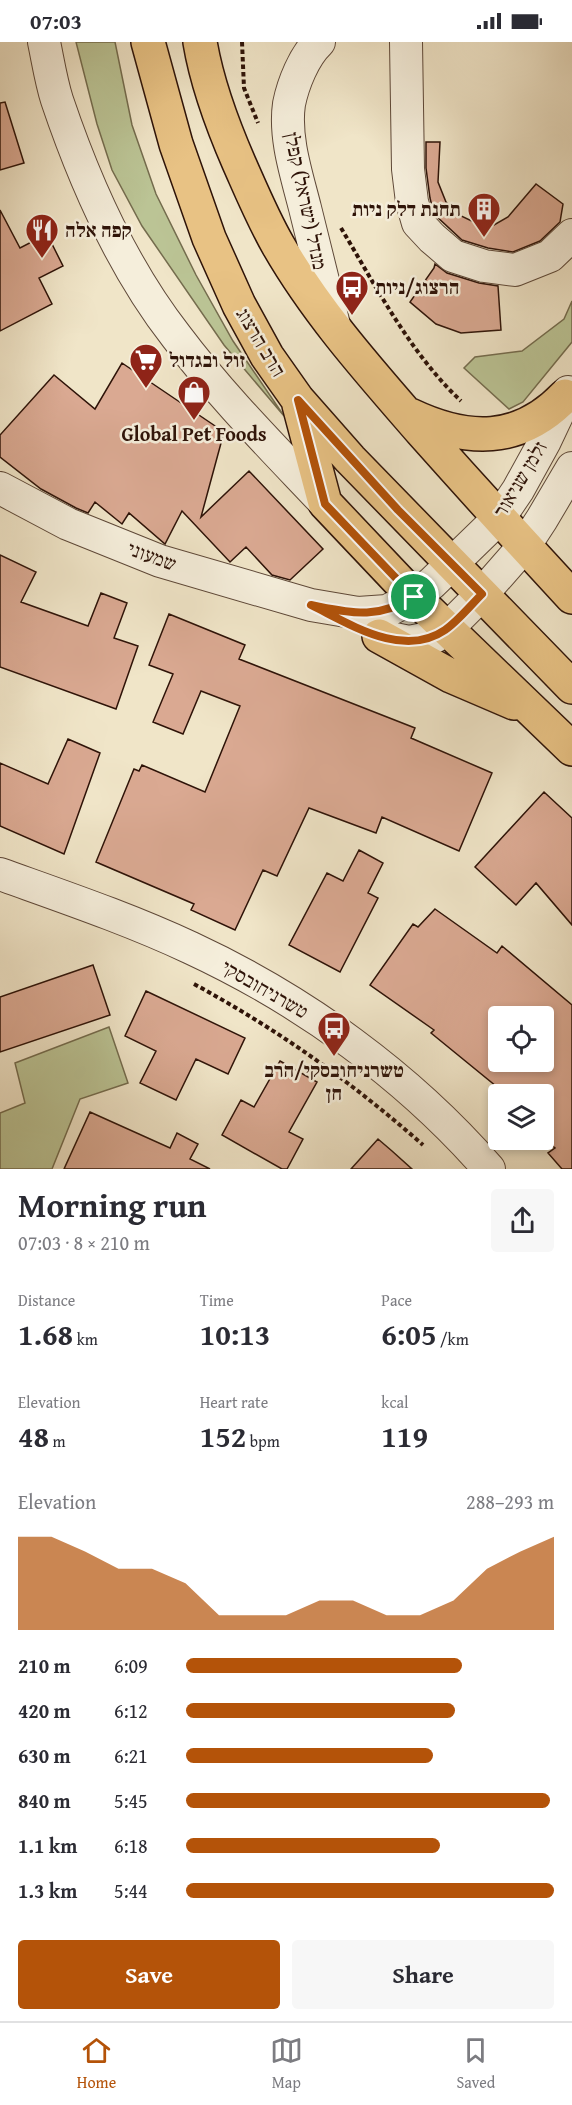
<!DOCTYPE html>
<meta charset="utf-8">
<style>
:root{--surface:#fff;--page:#f7f7f7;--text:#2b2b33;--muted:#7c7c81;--line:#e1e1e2;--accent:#b45309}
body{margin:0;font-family:"Gentium Book Plus","Frank Ruhl Libre",serif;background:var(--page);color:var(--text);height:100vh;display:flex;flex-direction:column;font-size:22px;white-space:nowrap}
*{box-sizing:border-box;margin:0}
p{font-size:20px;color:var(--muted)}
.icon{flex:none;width:33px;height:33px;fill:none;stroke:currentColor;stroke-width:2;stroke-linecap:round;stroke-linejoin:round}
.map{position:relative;height:1127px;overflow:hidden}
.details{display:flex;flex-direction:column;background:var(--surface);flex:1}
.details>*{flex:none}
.tools{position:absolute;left:488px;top:964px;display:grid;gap:12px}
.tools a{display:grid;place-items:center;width:66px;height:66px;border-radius:6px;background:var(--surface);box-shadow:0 3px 9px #0003;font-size:30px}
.pin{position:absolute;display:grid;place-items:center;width:51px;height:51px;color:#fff;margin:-26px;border:3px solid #fff;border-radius:50%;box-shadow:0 2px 6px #0007}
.round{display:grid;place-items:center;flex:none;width:63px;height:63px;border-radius:6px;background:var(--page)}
.summary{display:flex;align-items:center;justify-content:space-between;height:102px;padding:0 18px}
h1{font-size:33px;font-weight:600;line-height:45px}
.stats{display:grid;grid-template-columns:repeat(3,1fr);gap:9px;height:102px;padding:6px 18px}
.stats div{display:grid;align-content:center}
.stats b{font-size:30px;font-weight:600}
.stats small{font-size:16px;font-weight:400}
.stats p{font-size:16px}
.chart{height:168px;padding:12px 18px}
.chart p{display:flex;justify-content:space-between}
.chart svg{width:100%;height:108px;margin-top:6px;fill:var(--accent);opacity:.7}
.button{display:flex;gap:12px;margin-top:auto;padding:12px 18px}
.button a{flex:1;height:69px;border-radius:6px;background:var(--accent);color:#fff;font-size:24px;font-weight:600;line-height:69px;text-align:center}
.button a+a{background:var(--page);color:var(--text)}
ul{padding:0 18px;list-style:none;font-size:20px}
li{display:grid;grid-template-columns:96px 72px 1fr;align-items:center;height:45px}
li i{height:15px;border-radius:8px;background:var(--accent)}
.status{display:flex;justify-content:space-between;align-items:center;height:42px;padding:0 30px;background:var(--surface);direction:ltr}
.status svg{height:16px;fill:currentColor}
.tab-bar{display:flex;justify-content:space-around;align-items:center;height:84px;border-top:2px solid var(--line);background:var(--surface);font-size:16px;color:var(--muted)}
.tab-bar a{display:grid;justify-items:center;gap:3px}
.tab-bar .selected{color:var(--accent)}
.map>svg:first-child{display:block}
.green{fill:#bbc495;stroke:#746c4e;stroke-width:1.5}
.building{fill:#daa992;stroke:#2e1308;stroke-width:1.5;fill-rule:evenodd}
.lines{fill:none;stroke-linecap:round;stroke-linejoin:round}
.minor-casing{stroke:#5e4838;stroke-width:34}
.major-casing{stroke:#2e1308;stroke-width:36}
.path{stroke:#2e1308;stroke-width:4;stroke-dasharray:4.5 3;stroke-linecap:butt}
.minor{stroke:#f5eedb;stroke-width:32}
.major{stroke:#e8c284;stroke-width:33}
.route-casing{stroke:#fff;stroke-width:12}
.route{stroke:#b45309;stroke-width:8}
.labels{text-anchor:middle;stroke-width:5;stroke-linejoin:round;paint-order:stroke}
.street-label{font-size:20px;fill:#2e1308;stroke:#f5eedb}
.poi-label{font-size:20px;font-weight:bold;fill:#2e1308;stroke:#f5eedb;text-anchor:start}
</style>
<div class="status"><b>07:03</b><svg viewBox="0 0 49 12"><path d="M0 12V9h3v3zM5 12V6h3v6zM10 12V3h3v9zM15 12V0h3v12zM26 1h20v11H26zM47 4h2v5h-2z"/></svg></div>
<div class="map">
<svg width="572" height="1127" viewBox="0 0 572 1127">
<rect width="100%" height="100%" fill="#f0e5c8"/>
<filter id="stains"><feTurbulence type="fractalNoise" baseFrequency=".00333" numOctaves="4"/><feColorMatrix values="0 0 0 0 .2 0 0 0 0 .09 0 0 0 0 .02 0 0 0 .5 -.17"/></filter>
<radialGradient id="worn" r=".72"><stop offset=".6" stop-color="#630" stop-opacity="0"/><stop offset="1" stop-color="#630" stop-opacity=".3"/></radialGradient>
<!-- green -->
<path class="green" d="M76,0h39l17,83 24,69 40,81 37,66 51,75 -60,-71 -82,-119 -30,-56 -15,-46z
M572,259v41l-49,60 -14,7 -45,-41 11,-11 47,-6 42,-32z
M109,985l19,56 -48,16 -28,70h-52v-56l25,-10 -10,-40z"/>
<!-- building -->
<path class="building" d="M5,60l19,61 -24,7v-67z
M426,100h14l-2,40 8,20 13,13 21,10h14l14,-8 28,-33 27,20 -3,18 -20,19 -27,11 -25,-4 -26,-8 -28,-26 -4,-16 -4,-30z
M0,168l20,38 27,-14 16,32 -24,12 13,26 -52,27z
M435,222l12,9 32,10 19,3 3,44 -40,3 -25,-9 -26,-22 24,-34z
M122,321l102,69 -23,85 48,-46 74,78 -33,31 -18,-5 -26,-28 -16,15 -48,-51 -17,33 -36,-31 -7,11 -27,-22 -7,11 -12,-5 -35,-19 -41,-32v-22l54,-60 41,34z
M0,513l36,17 -15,30 67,24 13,-33 26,10 -13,35 24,8 -22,63 -116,-42z
M169,572l76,31 -6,14 176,69 -4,10 81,35 -33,78 -77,-34 -6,16 -67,-25 -32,68 -14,-6 -28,60 -44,-20 3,-6 -98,-42 38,-93 5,2 3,-6 63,27 35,-86 -39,-15 -18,43 -30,-12 20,-48 -24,-9z
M68,697l32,14 -36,101 -64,-28v-63l48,21z
M544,750l28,26v107l-36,-42 -20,22 -41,-38z
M359,808l24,13 -15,30 10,5 -38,74 -51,-27 38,-72 16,8z
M435,867l62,44 5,-7 70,59v164h-10l-14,-16 7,-5 -12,-10v-43h-36l-76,-62 3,-3 -64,-45 43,-61 5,3zM498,975h45v45h-45z
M93,923l17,50 -110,37v-55z
M146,949l99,47 -17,36 -32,-15 -20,41 -36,-17 16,-32 -31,-15z
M280,1019l37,21 -28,50 14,7 -16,30h-5l-60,-34 19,-35 13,7z
M90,1070l80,36 7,-15 21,11 -8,15 20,10h-146z
M378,1097l14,12 20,18h-61z"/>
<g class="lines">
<defs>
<path id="minor" d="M44,0c4,19 7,39 13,58 28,83 65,167 119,236 45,60 98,113 149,167
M319,0c-15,14 -26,42 -30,62 -5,34 8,72 16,104 10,41 20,81 30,121
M406,0l2,127 4,33 6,21 14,15 21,18 31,10 31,4 35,-14 22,-21
M0,446l68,36 92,37 151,44 47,8 29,-2 27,-14 18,-14 67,-65 19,-28 27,-49 23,-49
M380,594l29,6 25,-5 13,-8 35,-35 43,-49 17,-26 30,-51
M0,832c64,23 129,45 191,74 112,52 217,128 298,221"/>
<path id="major" d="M148,0l28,102 33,94 30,67 28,51 31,44 52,59 222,228
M200,0c7,42 22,82 39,121 12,27 24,56 39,82 39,68 92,127 144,187 49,55 99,110 150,165
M299,363l26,98 89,94 158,152
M410,373c57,27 109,29 155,-19
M379,594l72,40 63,27"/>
</defs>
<!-- minor casing -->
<use href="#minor" class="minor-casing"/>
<!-- major casing -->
<use href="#major" class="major-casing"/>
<!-- path -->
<path class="path" d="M242,0l2,46 14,35
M341,186c36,60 69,125 120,173
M194,942c83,45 159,99 229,161"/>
<!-- minor -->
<use href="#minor" class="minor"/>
<!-- major -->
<use href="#major" class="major"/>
</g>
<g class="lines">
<defs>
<path id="route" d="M298,358l100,110 84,84c-12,12 -24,27 -37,36 -42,29 -95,-6 -134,-25 41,8 65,15 103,-8l-89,-93z"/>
</defs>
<!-- route casing -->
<use href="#route" class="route-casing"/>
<!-- route -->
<use href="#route" class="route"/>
</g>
<!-- icons -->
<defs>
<symbol id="building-pin" viewBox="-11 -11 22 30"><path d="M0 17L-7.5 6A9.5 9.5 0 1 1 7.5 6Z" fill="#8f2418" stroke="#f5eedb"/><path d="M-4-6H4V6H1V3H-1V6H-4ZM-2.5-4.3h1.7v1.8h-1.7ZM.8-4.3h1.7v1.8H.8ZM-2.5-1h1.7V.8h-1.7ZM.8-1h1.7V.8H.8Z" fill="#fff"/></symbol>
<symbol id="restaurant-pin" viewBox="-11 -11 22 30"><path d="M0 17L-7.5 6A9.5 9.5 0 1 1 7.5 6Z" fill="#8f2418" stroke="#f5eedb"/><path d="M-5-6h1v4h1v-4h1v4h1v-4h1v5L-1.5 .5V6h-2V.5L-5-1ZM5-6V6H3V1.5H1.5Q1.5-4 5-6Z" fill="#fff"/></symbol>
<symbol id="bus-pin" viewBox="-11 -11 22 30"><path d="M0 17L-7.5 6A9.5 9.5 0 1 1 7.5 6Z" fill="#8f2418" stroke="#f5eedb"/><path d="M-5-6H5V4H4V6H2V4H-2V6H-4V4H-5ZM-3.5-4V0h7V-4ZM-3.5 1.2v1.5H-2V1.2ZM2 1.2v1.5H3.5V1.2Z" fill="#fff"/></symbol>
<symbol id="supermarket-pin" viewBox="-11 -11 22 30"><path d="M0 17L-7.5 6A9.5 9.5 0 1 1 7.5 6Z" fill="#8f2418" stroke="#f5eedb"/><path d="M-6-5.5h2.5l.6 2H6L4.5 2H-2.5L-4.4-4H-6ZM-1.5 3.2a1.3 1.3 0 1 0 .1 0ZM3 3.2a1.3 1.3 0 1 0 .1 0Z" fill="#fff"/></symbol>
<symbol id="shop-pin" viewBox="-11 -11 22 30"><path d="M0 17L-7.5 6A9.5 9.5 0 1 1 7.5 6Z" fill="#8f2418" stroke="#f5eedb"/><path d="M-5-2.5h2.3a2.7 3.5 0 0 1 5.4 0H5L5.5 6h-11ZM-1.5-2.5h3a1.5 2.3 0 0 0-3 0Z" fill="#fff"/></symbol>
</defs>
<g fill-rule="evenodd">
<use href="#building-pin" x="465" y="148" width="38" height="52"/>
<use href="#restaurant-pin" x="23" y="169" width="38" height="52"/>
<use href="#bus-pin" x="333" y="226" width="38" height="52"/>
<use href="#supermarket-pin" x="127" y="299" width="38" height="52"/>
<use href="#shop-pin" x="175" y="331" width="38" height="52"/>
<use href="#bus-pin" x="315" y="967" width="38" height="52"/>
</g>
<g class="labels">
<!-- street labels -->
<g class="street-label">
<text transform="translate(306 159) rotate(78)" y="7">מנדל (ישראל) קפלן</text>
<text transform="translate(261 300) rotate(59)" y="7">הרב הרצוג</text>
<text transform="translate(520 437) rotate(-59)" y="7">זלמן שניאור</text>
<text transform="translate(152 514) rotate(20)" y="7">שמעוני</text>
<text transform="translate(265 947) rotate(30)" y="7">טשרניחובסקי</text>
</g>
<!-- poi labels -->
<g class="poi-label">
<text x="461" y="174" text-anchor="end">תחנת דלק ניות</text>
<text x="65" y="195">קפה אלה</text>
<text x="375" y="252">הרצוג/ניות</text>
<text x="169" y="325">זול ובגדול</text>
<text x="194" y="399" text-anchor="middle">Global Pet Foods</text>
<text x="334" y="1035" text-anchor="middle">טשרניחובסקי/הרב<tspan x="334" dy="23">חן</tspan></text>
</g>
</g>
<rect width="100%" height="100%" filter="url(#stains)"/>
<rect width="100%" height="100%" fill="url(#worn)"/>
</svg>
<div class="tools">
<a><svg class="icon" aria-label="locate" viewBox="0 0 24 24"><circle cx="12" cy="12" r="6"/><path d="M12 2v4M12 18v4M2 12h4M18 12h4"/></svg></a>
<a><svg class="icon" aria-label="layers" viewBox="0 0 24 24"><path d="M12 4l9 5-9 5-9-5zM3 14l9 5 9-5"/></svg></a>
</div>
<div class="pin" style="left:414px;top:555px;background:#1e9e55"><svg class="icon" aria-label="arrive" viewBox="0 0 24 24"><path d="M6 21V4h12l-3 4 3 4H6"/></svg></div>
</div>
<section class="details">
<div class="summary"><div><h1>Morning run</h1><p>07:03 · 8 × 210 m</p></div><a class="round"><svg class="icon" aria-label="share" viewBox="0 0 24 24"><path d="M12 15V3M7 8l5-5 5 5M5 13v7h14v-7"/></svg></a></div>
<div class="stats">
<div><p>Distance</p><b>1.68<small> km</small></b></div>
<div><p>Time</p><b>10:13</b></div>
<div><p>Pace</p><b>6:05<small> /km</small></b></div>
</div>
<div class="stats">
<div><p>Elevation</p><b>48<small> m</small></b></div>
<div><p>Heart rate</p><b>152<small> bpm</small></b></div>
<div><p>kcal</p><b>119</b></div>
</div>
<div class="chart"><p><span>Elevation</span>288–293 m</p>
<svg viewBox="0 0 160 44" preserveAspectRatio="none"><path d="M0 44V6L10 6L20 12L30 19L40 19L50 25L60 38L70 38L80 38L90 32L100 32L110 38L120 38L130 32L140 19L150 12L160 6V44z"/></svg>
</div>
<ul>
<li><b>210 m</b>6:09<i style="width:75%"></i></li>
<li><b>420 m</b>6:12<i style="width:73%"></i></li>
<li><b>630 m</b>6:21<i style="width:67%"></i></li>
<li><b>840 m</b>5:45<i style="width:99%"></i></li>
<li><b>1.1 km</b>6:18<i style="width:69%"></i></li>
<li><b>1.3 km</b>5:44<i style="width:100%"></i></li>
</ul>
<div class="button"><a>Save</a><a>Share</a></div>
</section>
<nav class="tab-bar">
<a class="selected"><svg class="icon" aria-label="home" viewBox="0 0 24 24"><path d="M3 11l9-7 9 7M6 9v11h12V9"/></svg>Home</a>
<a><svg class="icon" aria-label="map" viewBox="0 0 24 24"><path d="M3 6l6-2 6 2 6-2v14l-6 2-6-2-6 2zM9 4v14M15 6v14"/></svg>Map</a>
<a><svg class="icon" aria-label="saved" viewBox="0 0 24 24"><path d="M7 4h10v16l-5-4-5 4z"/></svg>Saved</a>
</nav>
